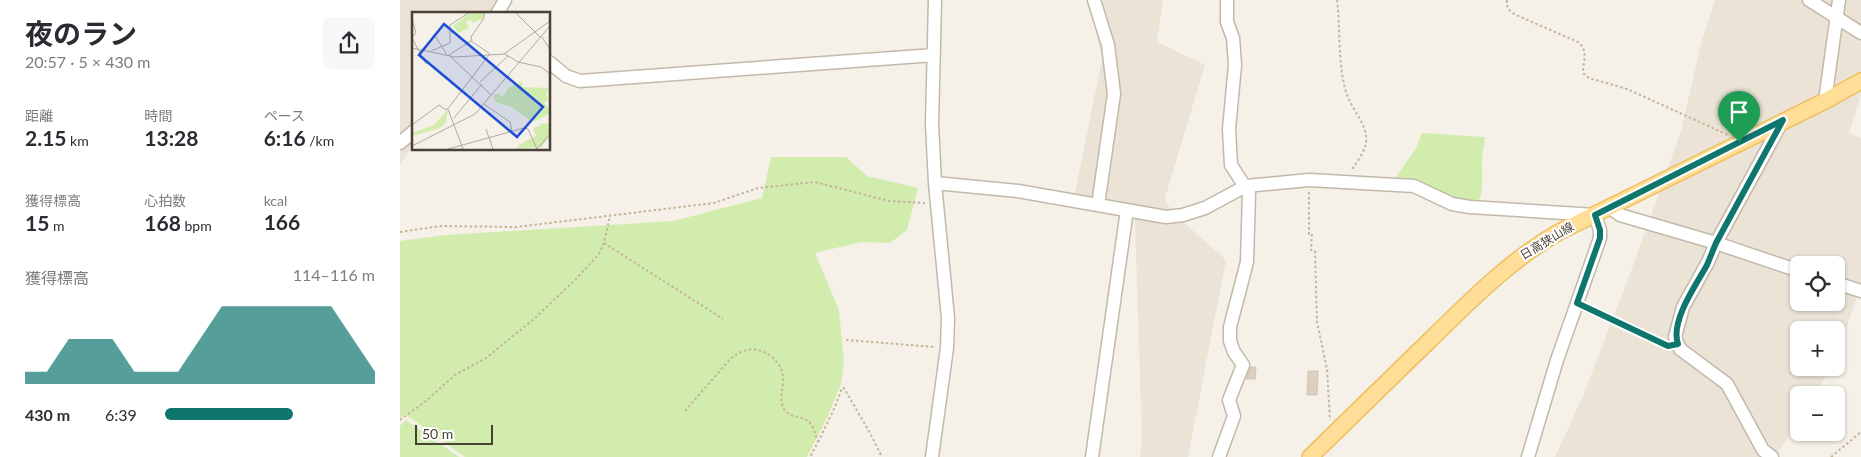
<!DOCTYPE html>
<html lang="ja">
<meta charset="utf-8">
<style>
:root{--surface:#fff;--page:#f7f7f7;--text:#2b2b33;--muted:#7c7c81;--accent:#0f766e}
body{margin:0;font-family:Lato,"Noto Sans JP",sans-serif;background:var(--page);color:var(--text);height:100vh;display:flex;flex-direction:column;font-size:19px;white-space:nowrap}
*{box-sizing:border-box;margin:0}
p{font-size:16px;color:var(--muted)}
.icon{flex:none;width:28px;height:28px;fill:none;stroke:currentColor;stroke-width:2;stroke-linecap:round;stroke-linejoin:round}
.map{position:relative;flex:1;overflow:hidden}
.details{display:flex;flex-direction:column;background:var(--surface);width:400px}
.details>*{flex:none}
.controls{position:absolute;left:1390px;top:256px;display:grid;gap:10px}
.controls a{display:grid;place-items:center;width:55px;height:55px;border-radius:8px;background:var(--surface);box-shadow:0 1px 4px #0004;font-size:25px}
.scale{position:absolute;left:15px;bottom:12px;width:78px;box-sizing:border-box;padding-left:5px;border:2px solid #494136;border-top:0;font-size:14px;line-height:18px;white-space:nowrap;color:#494136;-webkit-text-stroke:4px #fff;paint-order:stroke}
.pin{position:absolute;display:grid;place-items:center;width:42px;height:42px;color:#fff;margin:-51px -21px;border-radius:50% 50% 50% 0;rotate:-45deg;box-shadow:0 0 5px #0007}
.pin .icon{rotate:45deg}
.round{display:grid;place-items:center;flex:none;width:52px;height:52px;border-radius:8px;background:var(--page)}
.summary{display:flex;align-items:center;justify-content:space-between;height:85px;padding:0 25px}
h1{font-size:28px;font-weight:700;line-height:38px}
.stats{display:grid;grid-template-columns:repeat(3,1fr);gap:8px;height:85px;padding:5px 25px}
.stats div{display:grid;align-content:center}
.stats b{font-size:21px;font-weight:700}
.stats small{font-size:14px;font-weight:400}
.stats p{font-size:14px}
.chart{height:140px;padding:10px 25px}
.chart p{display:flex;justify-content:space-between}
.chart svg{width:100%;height:90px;margin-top:5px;fill:var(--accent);opacity:.7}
ul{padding:0 25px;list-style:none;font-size:16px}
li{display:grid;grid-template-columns:80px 60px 1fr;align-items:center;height:38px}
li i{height:12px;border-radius:6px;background:var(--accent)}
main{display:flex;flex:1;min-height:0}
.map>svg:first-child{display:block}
.residential{fill:#eae3d6;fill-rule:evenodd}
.green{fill:#d2ecae}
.building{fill:#dbcfbf;stroke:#d3c4af}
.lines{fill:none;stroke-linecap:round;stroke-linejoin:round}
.minor-casing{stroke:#c2b9aa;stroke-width:15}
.major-casing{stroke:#edbf5e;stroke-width:18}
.path{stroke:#c5b49a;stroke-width:2;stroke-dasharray:2.5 2.5;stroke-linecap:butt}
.minor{stroke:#fff;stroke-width:12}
.major{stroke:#ffdf97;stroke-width:15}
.route-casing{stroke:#fff;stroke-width:10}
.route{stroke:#0f766e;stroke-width:6}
.labels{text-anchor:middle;stroke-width:4;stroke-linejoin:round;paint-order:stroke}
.street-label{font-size:12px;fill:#494136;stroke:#fff}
.inset-road{fill:none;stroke:#b0aba1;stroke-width:1}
.view{fill:#1d4ed8;fill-opacity:0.15;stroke:#1d4ed8;stroke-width:2.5}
.inset-edge{fill:none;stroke:#494136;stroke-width:2.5}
</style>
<main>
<section class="details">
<div class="summary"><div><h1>夜のラン</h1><p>20:57 · 5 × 430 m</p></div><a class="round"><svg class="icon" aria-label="share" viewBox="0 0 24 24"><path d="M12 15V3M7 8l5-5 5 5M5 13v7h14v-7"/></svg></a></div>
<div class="stats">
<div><p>距離</p><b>2.15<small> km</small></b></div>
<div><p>時間</p><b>13:28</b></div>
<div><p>ペース</p><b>6:16<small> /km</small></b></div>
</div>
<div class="stats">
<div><p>獲得標高</p><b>15<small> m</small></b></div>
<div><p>心拍数</p><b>168<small> bpm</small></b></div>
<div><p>kcal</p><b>166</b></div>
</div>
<div class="chart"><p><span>獲得標高</span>114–116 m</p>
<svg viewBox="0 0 160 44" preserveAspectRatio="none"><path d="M0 44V38L10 38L20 22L30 22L40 22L50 38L60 38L70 38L80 22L90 6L100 6L110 6L120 6L130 6L140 6L150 22L160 38V44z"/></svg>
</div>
<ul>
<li><b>430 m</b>6:39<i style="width:61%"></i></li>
</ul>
</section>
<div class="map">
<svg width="1461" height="457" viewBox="0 0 1461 457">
<rect width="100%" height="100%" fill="#f5f1e8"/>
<!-- residential -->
<path class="residential" d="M0,0h105l-8,14h-83v130l-14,21z
M690,0h73l-6,42 48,23 -40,133 6,13 55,49 -38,197h-48l2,-17 -7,-222 -63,-10 30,-148z
M1315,0h146v96l-12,37 12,5v146l-25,75v-29h-37v38h32l-17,27h-15v24l-24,38h-220l28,-61 48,-125 50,-140 20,-87zM1399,265h37v37h-37z"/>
<!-- green -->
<path class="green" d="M1022,133l63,4c-1,8 -3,17 -3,25 0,14 2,28 -4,41l-26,-5 -37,-18 -19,-3 20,-29z
M371,157h75l21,19 51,12 -11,42 -17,13 -29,-1 -46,11 24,57 5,53 -3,21 -14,34 -20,39h-342l-60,-43 -5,5v-178l45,-6 228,-14 89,-23z
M6,420l53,37h-59v-31z"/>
<!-- building -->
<path class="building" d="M851,367h5l-1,12h-9z
M908,371h10l-1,24h-10z"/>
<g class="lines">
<defs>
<path id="minor" d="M694,0l14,45 6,49 -16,111
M1409,0l52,33
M97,14l8,-14
M149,62l17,14 14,5 354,-26
M1425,101l14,-101
M0,143l14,-12
M535,183l83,8 148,26 17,-2 22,-7 41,-22 63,-6 105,6 38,18 18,3 125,8 5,15v8l-43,122 -29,97
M1209,207l11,8 96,28 83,28
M1436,283l25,8
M532,457l15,-109 1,-30 -13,-135 -3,-59 3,-124
M692,457l35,-247
M819,457l15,-41 -5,-16 14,-35 -9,-13 -4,-11v-14l17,-65 2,-69 -18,-28 -2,-36 6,-64 -2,-27 -6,-16v-22
M1372,457l-9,-7 -36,-66 -47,-35 -5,-12 8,-30 25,-45 8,-19 67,-123"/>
<path id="major" d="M910,457c40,-39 80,-78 120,-117 41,-40 80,-80 129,-108l266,-131 36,-20"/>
</defs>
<!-- minor casing -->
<use href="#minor" class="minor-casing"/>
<!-- major casing -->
<use href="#major" class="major-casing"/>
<!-- path -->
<path class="path" d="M937,0c4,31 0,65 10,95 5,14 18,27 19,42 2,12 -9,24 -15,34
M1107,0c-1,8 2,11 9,15l62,27c11,9 5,19 5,31l6,5 38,11 101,46
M909,192v42h3l-1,16 4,1 2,71 10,47 3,51
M0,232l41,-6 75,1 198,-24 44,-15 57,-6 74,19 36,2
M204,243l119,76
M1187,307l79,38
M446,340l89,7
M285,411l45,-52c6,-4 11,-8 17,-9 16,-4 35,11 36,27 1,9 -4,21 0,30 5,13 21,7 28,17 3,5 5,12 7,18l-8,15
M0,420l26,-19 29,-26 31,-17 49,-40 41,-39 23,-25 5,-11 6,-27
M418,442l17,-35 7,-19h2l26,45 12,24
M1431,457l30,-25"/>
<!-- minor -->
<use href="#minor" class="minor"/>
<!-- major -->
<use href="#major" class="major"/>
</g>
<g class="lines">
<defs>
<path id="route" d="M1383,120l-67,123c-3,7 -6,15 -9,22 -11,20 -37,56 -29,79l-10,2 -91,-43 23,-65v-8l-5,-15z"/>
</defs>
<!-- route casing -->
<use href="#route" class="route-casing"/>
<!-- route -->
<use href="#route" class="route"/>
</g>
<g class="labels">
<!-- street labels -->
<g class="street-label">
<text transform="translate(1147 241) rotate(-31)" y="4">日高狭山線</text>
</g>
</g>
<!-- overview -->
<g transform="translate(12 12)">
<rect width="138" height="138" fill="#f5f1e8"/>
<path d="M72,0l-1,7 -11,4 -1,-3 -5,1 3,7 -11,5 -5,-7 17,-13zM110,69v6l27,1 -3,7 3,4 -5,4 5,5v6l-16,8 -22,-15 -15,-5 -3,-6 5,-3 5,4 5,-9zM36,97l-2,13 -6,6 -28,8v-3l22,-8zM137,111v14l-8,10 -24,2 3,-5 16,-8 -3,-8 7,-2 -1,-2z" fill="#d2ecae"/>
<path class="inset-road" d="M103,0l25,25M0,7l4,14 -4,4M22,22l13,21M129,24l9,13M0,26l14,26M60,29l-1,-4 13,-19v-6M0,36l43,9 50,-3 13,8 23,5 9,7M19,39l19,-8v-18l20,-13M78,42l-19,-13 -22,14 42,40M92,42l46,-33M68,70l28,-26M72,92l26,18 2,9M36,97l15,40M42,106l28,-34M0,113l27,-20 7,5 4,-4 39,-51M74,117l7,20M0,134l63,-32 75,-88M36,137l76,-21 4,1 9,20M125,137l13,-15"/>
<path class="view" d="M32,12l99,83 -26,30 -98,-82z"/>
<rect width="138" height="138" class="inset-edge"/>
</g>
</svg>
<div class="controls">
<a><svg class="icon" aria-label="locate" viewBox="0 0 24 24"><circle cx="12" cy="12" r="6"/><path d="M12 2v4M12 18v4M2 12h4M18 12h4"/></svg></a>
<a>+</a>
<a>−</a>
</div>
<div class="scale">50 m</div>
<div class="pin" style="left:1339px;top:142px;background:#1e9e55"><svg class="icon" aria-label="arrive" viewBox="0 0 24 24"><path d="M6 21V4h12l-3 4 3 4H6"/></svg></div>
</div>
</main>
